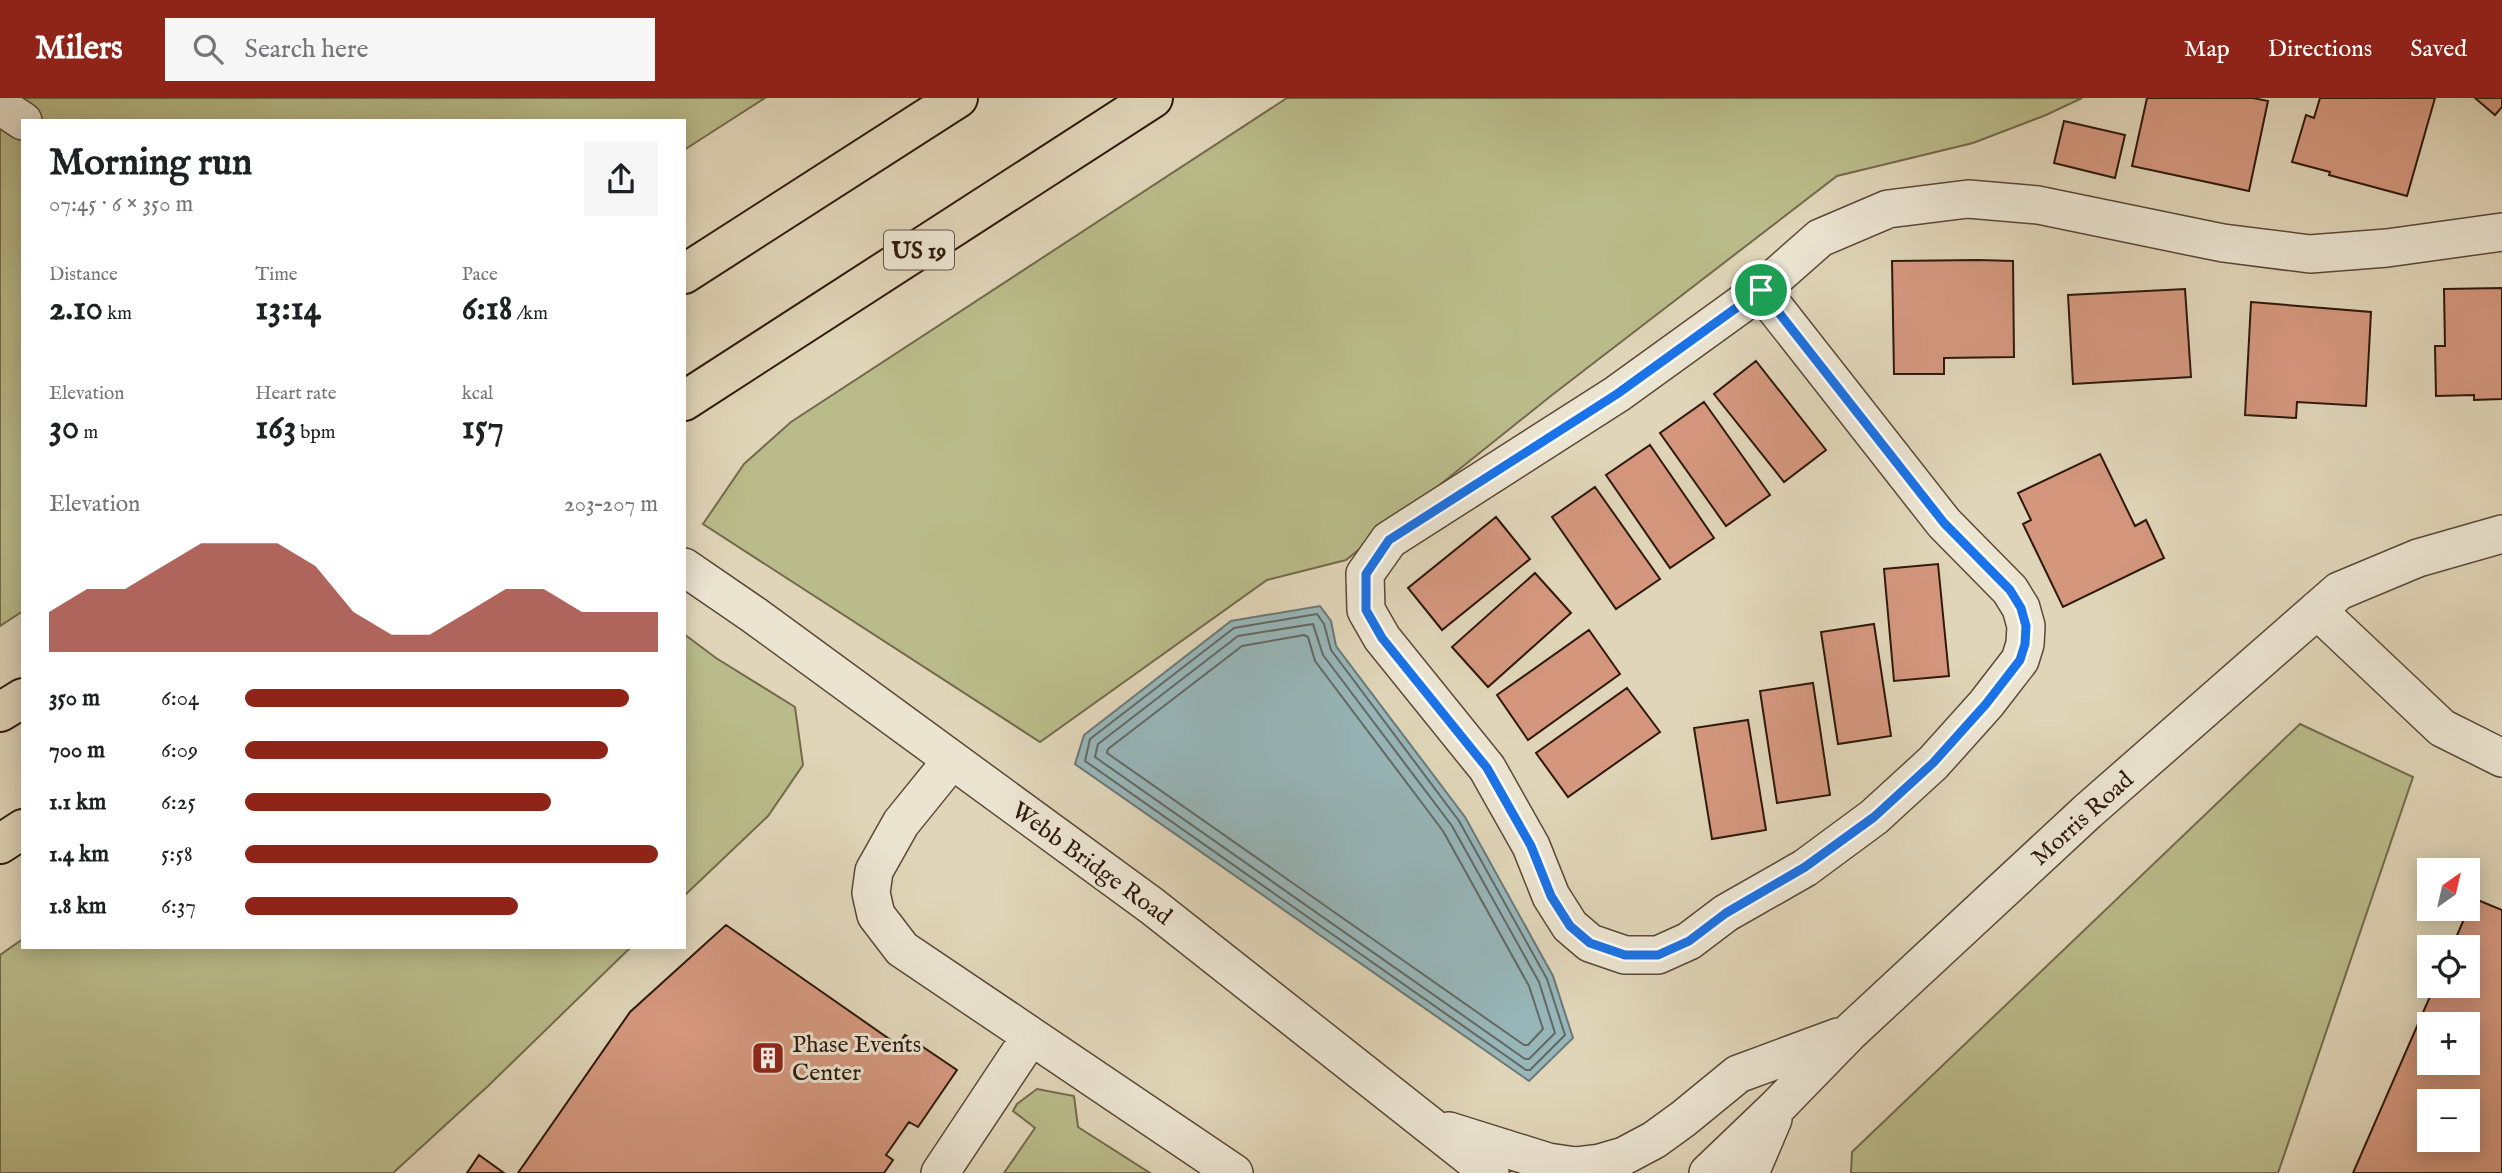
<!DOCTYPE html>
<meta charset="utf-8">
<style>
:root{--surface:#fff;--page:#f6f6f6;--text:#202124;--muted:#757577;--accent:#8f2418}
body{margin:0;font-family:"IM FELL English",serif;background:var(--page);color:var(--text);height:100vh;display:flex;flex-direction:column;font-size:26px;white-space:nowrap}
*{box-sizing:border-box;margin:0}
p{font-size:23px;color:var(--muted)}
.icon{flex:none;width:38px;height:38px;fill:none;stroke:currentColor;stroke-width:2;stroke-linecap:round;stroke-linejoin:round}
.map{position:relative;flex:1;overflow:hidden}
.sheet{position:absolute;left:21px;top:21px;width:665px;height:830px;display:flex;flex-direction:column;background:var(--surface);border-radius:0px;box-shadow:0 4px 18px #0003}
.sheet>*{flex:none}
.needle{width:46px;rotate:34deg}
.buttons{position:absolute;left:2417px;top:760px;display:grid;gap:14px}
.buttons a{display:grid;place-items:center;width:63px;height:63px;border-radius:0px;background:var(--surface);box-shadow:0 4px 18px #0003;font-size:35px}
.pin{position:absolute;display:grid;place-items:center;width:60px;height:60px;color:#fff;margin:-30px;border:4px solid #fff;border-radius:50%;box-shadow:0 2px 7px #0007}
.round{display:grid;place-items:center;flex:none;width:74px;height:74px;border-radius:0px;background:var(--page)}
.overview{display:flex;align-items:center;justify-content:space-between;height:119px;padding:0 28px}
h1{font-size:38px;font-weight:800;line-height:52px}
.metrics{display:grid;grid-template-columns:repeat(3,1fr);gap:10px;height:119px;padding:7px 28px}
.metrics div{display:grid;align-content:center}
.metrics b{font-size:35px;font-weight:800}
.metrics small{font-size:19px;font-weight:400}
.metrics p{font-size:19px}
.chart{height:196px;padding:14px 28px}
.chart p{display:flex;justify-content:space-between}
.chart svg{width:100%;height:126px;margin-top:7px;fill:var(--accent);opacity:.7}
ul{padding:0 28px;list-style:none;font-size:23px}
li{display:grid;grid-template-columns:112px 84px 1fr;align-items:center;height:52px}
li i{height:18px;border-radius:9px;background:var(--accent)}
header{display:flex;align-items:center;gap:42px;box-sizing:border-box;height:98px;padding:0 35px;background:var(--accent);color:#fff}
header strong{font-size:33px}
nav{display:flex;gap:38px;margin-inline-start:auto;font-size:24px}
.search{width:490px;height:63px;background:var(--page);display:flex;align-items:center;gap:18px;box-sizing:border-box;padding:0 24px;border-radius:0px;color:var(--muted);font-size:26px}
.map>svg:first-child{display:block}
.green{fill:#babb8a;stroke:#746a4b;stroke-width:2}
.water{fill:#97b6b9;stroke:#6d7774;stroke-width:2}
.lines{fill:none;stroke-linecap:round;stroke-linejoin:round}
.shore{stroke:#636862;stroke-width:2}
.building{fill:#d4977e;stroke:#2f190c;stroke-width:2;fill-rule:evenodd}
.minor-casing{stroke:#5b4837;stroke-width:40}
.highway-casing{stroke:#2f190c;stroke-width:42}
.minor{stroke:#ebe4d1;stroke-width:37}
.highway{stroke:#e0d5b8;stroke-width:38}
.route-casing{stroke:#fff;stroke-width:14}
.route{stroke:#1a73e8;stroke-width:9}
.labels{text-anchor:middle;stroke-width:6;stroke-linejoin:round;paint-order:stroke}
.shield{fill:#ebe4d1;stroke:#675647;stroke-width:2}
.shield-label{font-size:23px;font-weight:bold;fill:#2f190c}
.street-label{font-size:24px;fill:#2f190c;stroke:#ebe4d1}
.poi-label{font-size:24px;fill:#2f190c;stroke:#ebe4d1;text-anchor:start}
</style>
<header>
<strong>Milers</strong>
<div class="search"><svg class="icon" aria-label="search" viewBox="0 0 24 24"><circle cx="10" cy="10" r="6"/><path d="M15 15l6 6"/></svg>Search here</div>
<nav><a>Map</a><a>Directions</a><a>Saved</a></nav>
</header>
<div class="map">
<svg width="2502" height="1075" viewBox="0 0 2502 1075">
<rect width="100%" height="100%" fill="#e0d5b8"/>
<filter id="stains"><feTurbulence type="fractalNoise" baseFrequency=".00286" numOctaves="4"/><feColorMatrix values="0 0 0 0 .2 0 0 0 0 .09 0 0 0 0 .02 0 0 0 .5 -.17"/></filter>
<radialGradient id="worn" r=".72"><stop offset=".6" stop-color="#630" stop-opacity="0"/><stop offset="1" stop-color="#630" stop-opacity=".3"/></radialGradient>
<!-- green -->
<path class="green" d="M0,0h765l-81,52v-29h-661v490l-23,15z
M1287,0h795l-36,17 -73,28 -136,33 -285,219 -206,165 -79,20 -227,162 -337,-218 41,-60 47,-42z
M684,536l32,24 79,49 8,58 -35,51 -84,80z
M2300,626l113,53 -135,396h-427l1,-21z
M23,841v8h608l-143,139 -95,87h-393v-218z
M1037,991l37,7 4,31 72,46h-146l31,-45 -22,-17 4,-7z"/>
<!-- water -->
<path class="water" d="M1320,508l11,15 5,25 129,171 88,159 20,62 -44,43 -454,-317 9,-29 147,-114z"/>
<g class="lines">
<!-- shore -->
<path class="shore" d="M1317,516l7,10 7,26 128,171 88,158 18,56 -35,35h-4l-441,-309 5,-22 144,-111z
M1313,526l10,31 129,171 87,156 16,51 -26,26h-4l-430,-302 3,-13 140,-108z
M1304,537l4,2 7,24 128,170 86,155 14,43 -15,16h-4l-417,-292 1,-4 134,-103z"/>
</g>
<!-- building -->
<path class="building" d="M2147,0h106l15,3 -19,90 -117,-25z
M2320,0h115l-28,98 -78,-21 1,-3 -38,-10 14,-47 8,3z
M2475,0h27v9l-7,8z
M2064,23l61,14 -10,43 -61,-15z
M1978,162l35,1 1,96 -70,1v16h-50l-2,-113z
M2502,190v111l-28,1v-5l-38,1 -1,-50h10l-1,-57z
M2185,191l6,88 -118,7 -5,-89z
M2251,204l120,10 -5,94 -69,-4 -1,16 -51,-3z
M1756,263l70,89 -42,32 -70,-88z
M1704,304l66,93 -44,31 -66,-93z
M1650,347l64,93 -44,30 -64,-93z
M2100,356l35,72 11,-6 18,38 -101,49 -40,-83 8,-4 -13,-27z
M1595,389l65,92 -44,30 -64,-92z
M1496,419l34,42 -88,71 -34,-42z
M1938,466l11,112 -55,5 -10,-112z
M1535,475l36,40 -83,74 -36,-40z
M1874,526l17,112 -53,8 -17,-112z
M1589,532l31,44 -92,66 -31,-45z
M1813,585l17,112 -53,8 -17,-112z
M1627,590l33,44 -92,65 -32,-44z
M1748,622l18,110 -54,9 -18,-111z
M2473,800l29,12v263h-149l82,-188h33v-38h-16zM2429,926h39v38h-39zM2429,1003h39v38h-39z
M726,827l172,120 7,-10 52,35 -39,57 -9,-5 -23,33 7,5 -9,13h-366l112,-161z
M479,1057l25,18h-37z"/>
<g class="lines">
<defs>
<path id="minor" d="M0,8l23,15
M1761,192l183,233 66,67 11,18 5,18 -1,18 -5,16 -34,44 -53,59 -59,54 -69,51 -79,45 -37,28 -31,14h-33l-35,-12 -20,-17 -19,-30 -20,-50 -44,-78 -105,-130 -16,-28 -1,-36 24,-34 228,-146 144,-104 59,-52 68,-29 80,-10 70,6 185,38 87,11 77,-6 115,-16
M684,469l70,48 398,291 338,267
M2317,512l125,118 60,30
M1031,938l203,137
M1449,1033l99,31 27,4 25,-3 24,-7 30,-16 29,-21 55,-45 100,-37
M940,1075l91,-137 -129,-87 -26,-34 -5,-22 3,-22 27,-48 51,-63
M1708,1075l70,-67 71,-73 239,-222 251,-220 79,-33 84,-24
M1750,1075l23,-54"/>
<path id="highway" d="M684,176l274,-176
M684,303l469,-303
M0,614l23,-14
M0,746l23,-15"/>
</defs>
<!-- minor casing -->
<use href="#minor" class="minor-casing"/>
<!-- highway casing -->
<use href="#highway" class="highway-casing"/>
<!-- minor -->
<use href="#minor" class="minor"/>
<!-- highway -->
<use href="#highway" class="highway"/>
</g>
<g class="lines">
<defs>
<path id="route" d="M1761,192l183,233 66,67 11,18 5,18 -1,18 -5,16 -34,44 -53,59 -59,54 -69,50 -79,46 -37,28 -31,14h-33l-35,-12 -20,-17 -19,-30 -20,-50 -44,-78 -105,-130 -16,-28v-36l23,-34 228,-146z"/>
</defs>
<!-- route casing -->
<use href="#route" class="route-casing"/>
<!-- route -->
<use href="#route" class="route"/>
</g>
<!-- icons -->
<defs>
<symbol id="building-square" viewBox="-11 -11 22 22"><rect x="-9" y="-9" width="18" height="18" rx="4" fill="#8f2418" stroke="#ebe4d1"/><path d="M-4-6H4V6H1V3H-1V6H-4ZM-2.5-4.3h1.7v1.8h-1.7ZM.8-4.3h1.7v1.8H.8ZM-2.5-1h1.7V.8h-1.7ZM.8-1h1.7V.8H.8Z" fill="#fff"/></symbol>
</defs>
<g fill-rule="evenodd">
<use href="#building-square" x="749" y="941" width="38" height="38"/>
</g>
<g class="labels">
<!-- shield labels -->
<rect class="shield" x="884" y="132.5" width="70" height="39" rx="5"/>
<g class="shield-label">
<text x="919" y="160">US 19</text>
</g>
<!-- street labels -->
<g class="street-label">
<text transform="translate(2082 720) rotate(-42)" y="8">Morris Road</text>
<text transform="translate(1092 765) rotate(36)" y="8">Webb Bridge Road</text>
</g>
<!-- poi labels -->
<g class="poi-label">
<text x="792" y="954">Phase Events<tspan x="792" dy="28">Center</tspan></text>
</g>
</g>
<rect width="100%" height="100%" filter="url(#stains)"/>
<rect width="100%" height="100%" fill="url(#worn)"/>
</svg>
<div class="buttons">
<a><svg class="needle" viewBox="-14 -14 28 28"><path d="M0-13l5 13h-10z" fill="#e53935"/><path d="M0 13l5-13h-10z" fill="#757577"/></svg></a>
<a><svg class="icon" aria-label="locate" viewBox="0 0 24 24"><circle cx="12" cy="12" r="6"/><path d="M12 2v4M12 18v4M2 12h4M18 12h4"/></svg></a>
<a>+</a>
<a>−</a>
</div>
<div class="pin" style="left:1761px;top:192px;background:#1e9e55"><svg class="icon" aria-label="arrive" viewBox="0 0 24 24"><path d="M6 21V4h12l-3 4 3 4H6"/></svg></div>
<section class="sheet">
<div class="overview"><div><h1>Morning run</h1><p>07:45 · 6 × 350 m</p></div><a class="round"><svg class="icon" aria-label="share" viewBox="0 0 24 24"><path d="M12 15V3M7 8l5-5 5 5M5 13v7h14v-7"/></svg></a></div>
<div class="metrics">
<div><p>Distance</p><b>2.10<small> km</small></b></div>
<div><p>Time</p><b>13:14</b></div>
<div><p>Pace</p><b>6:18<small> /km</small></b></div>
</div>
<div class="metrics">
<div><p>Elevation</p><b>30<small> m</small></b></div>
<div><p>Heart rate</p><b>163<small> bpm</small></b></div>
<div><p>kcal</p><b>157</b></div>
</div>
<div class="chart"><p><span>Elevation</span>203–207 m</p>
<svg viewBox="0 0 160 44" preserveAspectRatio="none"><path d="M0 44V30L10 22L20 22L30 14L40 6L50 6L60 6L70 14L80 30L90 38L100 38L110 30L120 22L130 22L140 30L150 30L160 30V44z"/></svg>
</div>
<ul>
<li><b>350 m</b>6:04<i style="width:93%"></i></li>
<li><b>700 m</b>6:09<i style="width:88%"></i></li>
<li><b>1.1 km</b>6:25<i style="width:74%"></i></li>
<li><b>1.4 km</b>5:58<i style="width:100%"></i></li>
<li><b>1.8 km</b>6:37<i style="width:66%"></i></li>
</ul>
</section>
</div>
